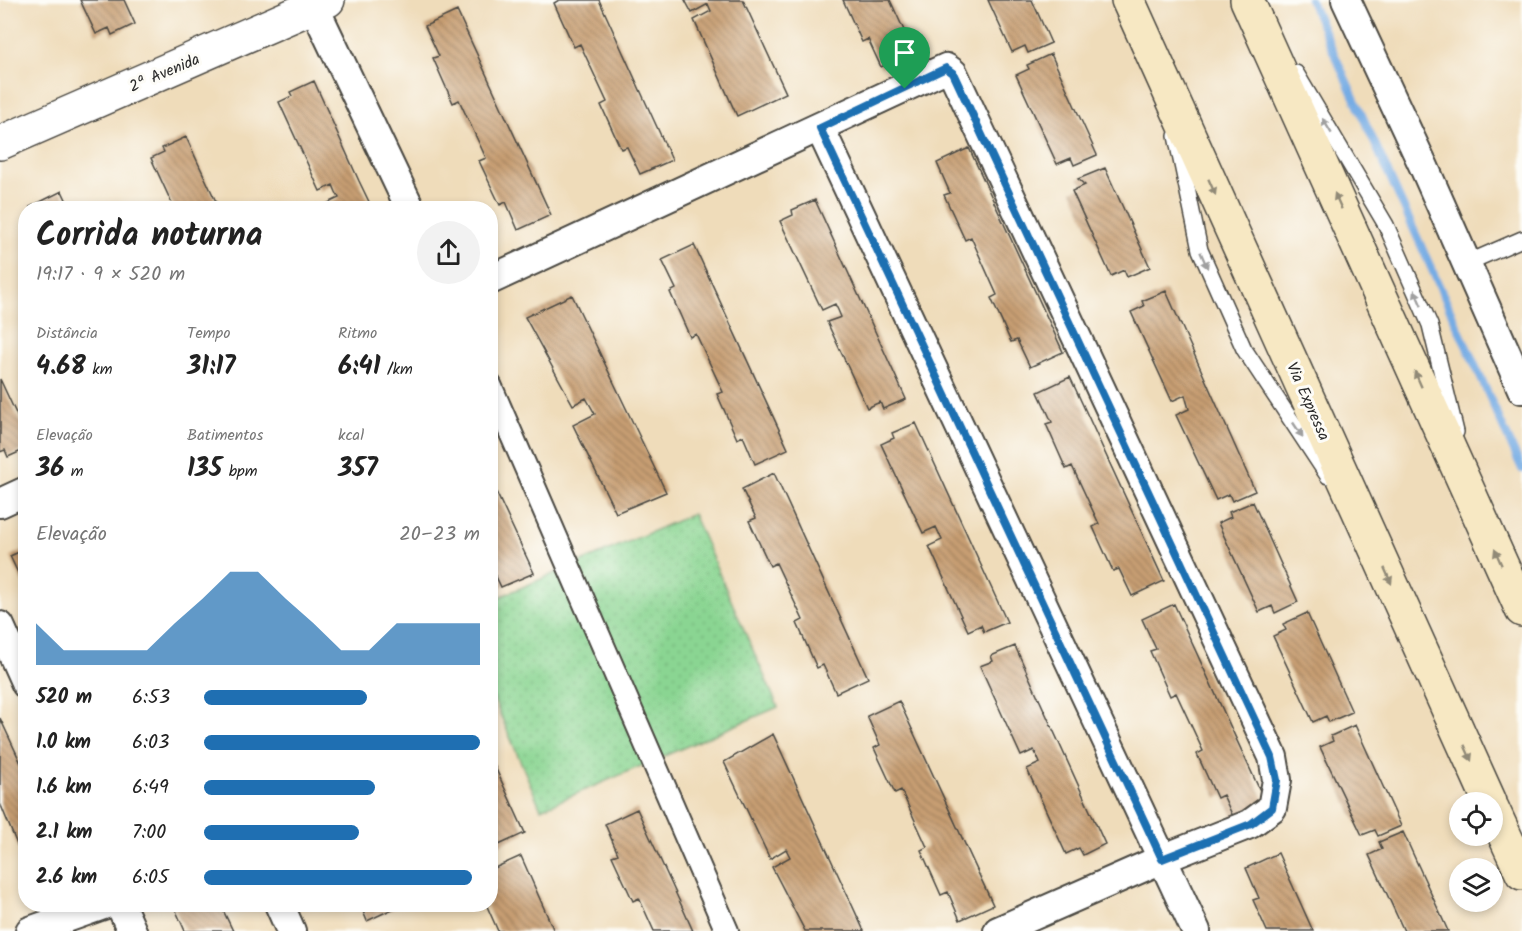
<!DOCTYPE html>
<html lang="pt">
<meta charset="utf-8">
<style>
:root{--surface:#fff;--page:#f2f2f2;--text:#222;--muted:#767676;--accent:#1f6fb2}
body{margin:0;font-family:Kalam,sans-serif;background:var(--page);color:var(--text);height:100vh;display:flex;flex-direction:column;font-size:22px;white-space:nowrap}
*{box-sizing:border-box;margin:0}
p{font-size:20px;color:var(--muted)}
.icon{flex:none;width:33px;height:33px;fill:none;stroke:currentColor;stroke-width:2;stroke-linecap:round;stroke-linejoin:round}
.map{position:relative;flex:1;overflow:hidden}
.drawer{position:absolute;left:18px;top:201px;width:480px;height:711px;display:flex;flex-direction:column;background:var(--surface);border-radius:24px;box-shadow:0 3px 9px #0003}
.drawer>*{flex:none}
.controls{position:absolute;left:1449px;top:792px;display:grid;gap:12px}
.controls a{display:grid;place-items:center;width:54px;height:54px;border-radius:50%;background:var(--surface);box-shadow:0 3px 9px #0003;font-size:30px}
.pin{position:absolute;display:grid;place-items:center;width:51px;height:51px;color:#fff;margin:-62px -26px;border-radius:50% 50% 50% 0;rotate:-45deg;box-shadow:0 0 6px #0007}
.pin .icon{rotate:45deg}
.round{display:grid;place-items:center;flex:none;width:63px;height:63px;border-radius:32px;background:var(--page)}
.overview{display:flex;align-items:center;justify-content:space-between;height:102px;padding:0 18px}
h1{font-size:33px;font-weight:700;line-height:45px}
.stats{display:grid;grid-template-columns:repeat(3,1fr);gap:9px;height:102px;padding:6px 18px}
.stats div{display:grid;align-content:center}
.stats b{font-size:26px;font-weight:700}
.stats small{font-size:16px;font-weight:400}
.stats p{font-size:16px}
.chart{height:168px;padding:12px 18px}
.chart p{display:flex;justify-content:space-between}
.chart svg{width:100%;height:108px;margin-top:6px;fill:var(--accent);opacity:.7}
ul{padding:0 18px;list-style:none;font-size:20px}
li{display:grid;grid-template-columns:96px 72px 1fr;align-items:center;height:45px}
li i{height:15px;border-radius:8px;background:var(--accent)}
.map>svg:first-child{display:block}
.grass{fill:url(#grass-dots);stroke:#5a805e;stroke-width:1.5}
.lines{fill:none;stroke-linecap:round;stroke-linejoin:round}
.stream{stroke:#76ace4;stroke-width:8}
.building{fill:url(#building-back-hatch)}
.service-casing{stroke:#484640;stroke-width:18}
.pedestrian-casing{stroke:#484640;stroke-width:26}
.minor-casing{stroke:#484640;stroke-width:32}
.tertiary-casing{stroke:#484640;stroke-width:36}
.secondary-casing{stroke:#484640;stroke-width:36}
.service{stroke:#fff;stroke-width:15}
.pedestrian{stroke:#fff;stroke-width:22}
.minor{stroke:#fff;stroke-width:28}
.tertiary{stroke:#fff;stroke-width:33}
.secondary{stroke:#f7e8c3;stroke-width:33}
.oneway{fill:#a0a0a0}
.oneway2{fill:#918a77}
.route-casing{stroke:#fff;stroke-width:12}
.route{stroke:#1f6fb2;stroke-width:8}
.labels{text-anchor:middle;stroke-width:6;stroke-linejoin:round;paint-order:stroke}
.street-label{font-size:16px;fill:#2b2b2b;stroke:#fdfcf7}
</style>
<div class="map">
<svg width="1522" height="931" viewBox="0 0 1522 931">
<defs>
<pattern id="grass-dots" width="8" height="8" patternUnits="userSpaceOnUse" patternTransform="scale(1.5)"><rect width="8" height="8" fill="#8ad592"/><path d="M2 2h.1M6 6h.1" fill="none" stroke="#77b77e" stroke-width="1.8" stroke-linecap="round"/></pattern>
<pattern id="building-back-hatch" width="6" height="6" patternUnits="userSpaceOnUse" patternTransform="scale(1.5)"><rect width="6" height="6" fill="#c79e72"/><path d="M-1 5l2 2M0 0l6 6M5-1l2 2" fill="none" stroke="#a2815e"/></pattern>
</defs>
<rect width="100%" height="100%" fill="#fdfcf7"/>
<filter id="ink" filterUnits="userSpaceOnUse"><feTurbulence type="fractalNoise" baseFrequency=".0167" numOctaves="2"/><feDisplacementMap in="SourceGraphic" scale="12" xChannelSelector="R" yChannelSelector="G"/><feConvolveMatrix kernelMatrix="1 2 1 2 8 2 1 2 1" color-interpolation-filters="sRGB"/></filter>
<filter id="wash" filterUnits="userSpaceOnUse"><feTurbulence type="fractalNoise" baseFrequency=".008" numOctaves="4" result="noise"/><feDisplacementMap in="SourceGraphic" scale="24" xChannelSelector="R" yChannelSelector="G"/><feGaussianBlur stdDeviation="1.35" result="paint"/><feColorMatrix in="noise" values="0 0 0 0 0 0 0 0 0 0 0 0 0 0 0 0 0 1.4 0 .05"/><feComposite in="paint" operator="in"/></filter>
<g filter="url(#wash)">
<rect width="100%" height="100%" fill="#efdcba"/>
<!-- grass -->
<path class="grass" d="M693,514l85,193 -237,102 -50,-116 -1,-92z"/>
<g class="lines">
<!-- stream -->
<path class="stream" d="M1310,0l212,469"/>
</g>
<g id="blocks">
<!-- building -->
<path class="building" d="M80,0h44l11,24 -23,11 -3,-7 -13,6z
M559,0h40l73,160 -32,14 -13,-27 -6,2 -20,-44 6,-3 -27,-58 -6,3 -20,-44z
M685,0h58l43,93 -49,23 -43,-96 17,-9 -3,-7 -16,9z
M843,0h47l24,52 -33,15 -13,-28 -6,3z
M988,0h44l19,43 -23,10 -3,-7 -13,6z
M457,11l94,204 -33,15 -12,-28 -6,3 -21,-44 7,-3 -27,-58 -6,3 -20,-45 6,-2 -14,-30z
M1051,54l46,101 -23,10 -3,-7 -14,6 -41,-89 13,-6 -2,-4z
M314,81l45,100 13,27h-44l-2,-4 13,-6 -3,-6 -3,-7 -13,6 -41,-89 13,-6 -2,-4z
M186,137l33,71h-45l-23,-50 13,-6 -2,-4z
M969,148l94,204 -33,15 -13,-27 -6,2 -20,-44 6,-3 -26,-58 -6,3 -21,-45 6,-2 -13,-30z
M1105,168l45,99 -23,10 -3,-7 -13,6 -39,-85 13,-6 -7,-6z
M62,191l8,17h-39l-1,-1z
M815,200l91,199 -23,10 -3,-7 -13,6 -40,-86 14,-5 -3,-7 -3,-6 -13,6 -42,-89 13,-6 -1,-5z
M694,245l94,204 -33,15 -12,-28 -6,3 -20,-45 6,-2 -27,-58 -6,3 -20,-45 6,-3 -14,-29z
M1166,291l89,200 -23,10 -3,-7 -13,6 -40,-85 13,-6 -4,-14 -13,6 -41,-89 13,-6 -2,-5z
M572,295l94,197 -50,21 -43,-88 22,-11 -9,-16 -13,7 -48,-88z
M1070,377l94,204 -32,15 -13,-27 -6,2 -20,-44 6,-3 -27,-58 -6,3 -20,-45 6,-2 -14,-30z
M0,379l26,56v14l-18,8 -3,-7 -5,2z
M916,423l91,199 -23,10 -3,-7 -13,6 -39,-85 13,-6 -6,-13 -13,6 -42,-89 13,-6 -2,-5z
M774,473l94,205 -32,15 -13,-28 -6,3 -20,-45 6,-3 -27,-57 -6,3 -21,-45 7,-3 -14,-29z
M490,479l44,94 -33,14 -11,-23z
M1253,502l45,100 -23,11 -3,-7 -13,6 -41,-89 13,-6 -2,-5z
M26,549v41l-16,-34z
M1174,604l94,204 -32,15 -13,-28 -6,3 -20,-44 6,-3 -27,-58 -6,3 -20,-45 6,-2 -14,-30z
M1307,613l45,99 -23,10 -3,-6 -13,6 -40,-86 13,-6 -3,-6z
M1015,646l90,198 -22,11 -4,-7 -13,6 -39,-85 13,-6 -3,-7 -3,-6 -13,6 -41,-90 13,-5 -2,-5z
M899,701l94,204 -33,15 -12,-28 -7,3 -20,-45 6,-3 -26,-57 -6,3 -21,-45 6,-3 -13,-29z
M0,718l26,56 -1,90 -25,-61z
M1355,725l46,101 -23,10 -3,-6 -13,5 -42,-88 13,-6 -2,-5z
M773,734l91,197h-59l-33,-64 18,-10 -4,-8 -16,10 -46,-97z
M490,756l35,77 -35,16z
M637,809l47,102 9,20h-39l-15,-33 -6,3 -21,-45 6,-2 -13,-30z
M1403,832l45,99h-44l-35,-76 13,-6 -3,-7z
M1278,853l35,78h-46l-14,-31 6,-2 -13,-30z
M521,856l33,75h-56l-12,-27h4v-34z
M42,904h35l-30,12z
M173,904h47l13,27h-48z
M360,904h43l-36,17z"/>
</g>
</g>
<g filter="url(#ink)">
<use href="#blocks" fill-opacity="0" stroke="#484640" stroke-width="1.5"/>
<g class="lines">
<defs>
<path id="service" d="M1296,73l90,152 44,100 26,107
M1176,136l24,114 44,99 84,127
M1467,263l55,-24"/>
<path id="pedestrian" d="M490,385l237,546"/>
<path id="minor" d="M311,0l99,208
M1346,0l78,167 98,222
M820,128l376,803
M490,280l456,-212 7,5 320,684 4,23 -5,28 -22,16 -88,35 -164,72
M0,503l26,-12
M0,626l26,58
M120,904l12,27
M279,904l12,27
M30,931l76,-27"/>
<path id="tertiary" d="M0,143l328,-143"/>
<path id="secondary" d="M1128,0l362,802
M1247,0l275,610
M1492,808l30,65"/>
</defs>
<!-- service casing -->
<use href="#service" class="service-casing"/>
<!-- pedestrian casing -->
<use href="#pedestrian" class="pedestrian-casing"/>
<!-- minor casing -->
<use href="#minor" class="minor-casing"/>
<!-- tertiary casing -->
<use href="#tertiary" class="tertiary-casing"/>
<!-- secondary casing -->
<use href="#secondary" class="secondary-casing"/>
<!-- service -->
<use href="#service" class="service"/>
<!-- pedestrian -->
<use href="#pedestrian" class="pedestrian"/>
<!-- minor -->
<use href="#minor" class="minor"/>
<!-- tertiary -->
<use href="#tertiary" class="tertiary"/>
<!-- secondary -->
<use href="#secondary" class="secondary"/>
</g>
<!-- one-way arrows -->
<defs><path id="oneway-solid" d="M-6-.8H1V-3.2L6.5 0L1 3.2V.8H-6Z" transform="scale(1.5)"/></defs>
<g class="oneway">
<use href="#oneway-solid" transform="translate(1327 126) rotate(-121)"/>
<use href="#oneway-solid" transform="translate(1204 260) rotate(66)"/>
<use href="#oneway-solid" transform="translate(1418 298) rotate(-114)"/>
<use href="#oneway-solid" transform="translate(1298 430) rotate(56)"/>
</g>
<g class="oneway2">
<use href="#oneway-solid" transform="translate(1212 187) rotate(66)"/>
<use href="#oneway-solid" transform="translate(1338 201) rotate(-114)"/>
<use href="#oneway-solid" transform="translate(1418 379) rotate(-114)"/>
<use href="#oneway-solid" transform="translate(1498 557) rotate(-114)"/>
<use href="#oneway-solid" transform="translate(1388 576) rotate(66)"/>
<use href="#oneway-solid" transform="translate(1468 753) rotate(66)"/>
</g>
</g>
<g class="lines" filter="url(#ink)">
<defs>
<path id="route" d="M946,68l7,5 319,684 5,23 -5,28 -21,16 -89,35 -342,-731z"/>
</defs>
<!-- route casing -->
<use href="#route" class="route-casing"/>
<!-- route -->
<use href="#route" class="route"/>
</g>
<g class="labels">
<!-- street labels -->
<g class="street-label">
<text transform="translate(164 72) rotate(-23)" y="6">2ª Avenida</text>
<text transform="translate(1309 401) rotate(66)" y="6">Via Expressa</text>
</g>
</g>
</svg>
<div class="controls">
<a><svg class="icon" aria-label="locate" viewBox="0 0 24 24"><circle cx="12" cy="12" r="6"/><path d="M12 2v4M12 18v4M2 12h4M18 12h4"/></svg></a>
<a><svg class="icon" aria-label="layers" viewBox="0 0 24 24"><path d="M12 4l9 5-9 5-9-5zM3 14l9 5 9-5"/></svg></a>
</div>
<div class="pin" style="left:905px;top:89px;background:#1e9e55"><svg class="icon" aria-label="arrive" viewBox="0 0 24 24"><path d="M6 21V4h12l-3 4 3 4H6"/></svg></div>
<section class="drawer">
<div class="overview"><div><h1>Corrida noturna</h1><p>19:17 · 9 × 520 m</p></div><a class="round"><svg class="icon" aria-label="share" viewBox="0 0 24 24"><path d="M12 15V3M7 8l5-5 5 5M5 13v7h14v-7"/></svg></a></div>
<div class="stats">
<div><p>Distância</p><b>4.68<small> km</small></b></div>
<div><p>Tempo</p><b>31:17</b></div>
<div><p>Ritmo</p><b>6:41<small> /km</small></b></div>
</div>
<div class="stats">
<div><p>Elevação</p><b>36<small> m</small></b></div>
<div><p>Batimentos</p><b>135<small> bpm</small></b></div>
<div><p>kcal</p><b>357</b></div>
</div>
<div class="chart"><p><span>Elevação</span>20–23 m</p>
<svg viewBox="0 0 160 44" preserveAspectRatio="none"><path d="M0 44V27L10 38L20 38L30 38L40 38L50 27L60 17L70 6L80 6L90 17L100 27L110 38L120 38L130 27L140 27L150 27L160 27V44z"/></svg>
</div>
<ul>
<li><b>520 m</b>6:53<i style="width:59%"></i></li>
<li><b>1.0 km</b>6:03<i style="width:100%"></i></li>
<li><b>1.6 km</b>6:49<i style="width:62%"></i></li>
<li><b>2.1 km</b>7:00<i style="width:56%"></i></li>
<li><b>2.6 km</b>6:05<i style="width:97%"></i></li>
</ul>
</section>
</div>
